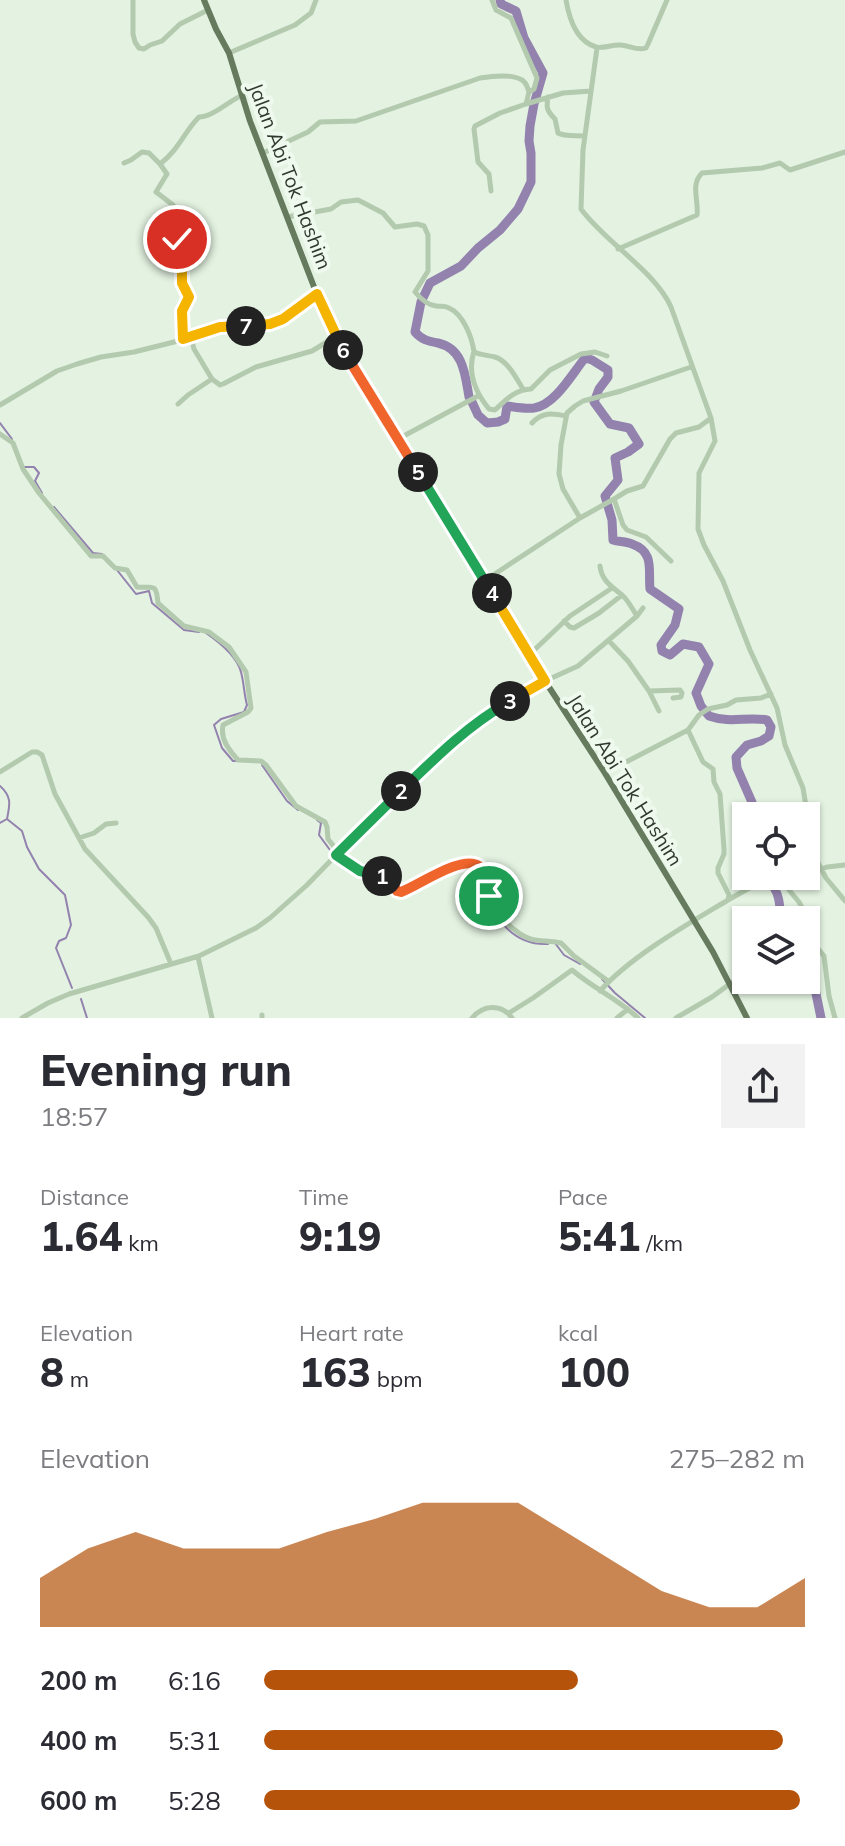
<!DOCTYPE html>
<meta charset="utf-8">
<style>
:root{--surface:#fff;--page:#f2f2f3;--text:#2b2b33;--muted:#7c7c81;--accent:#b45309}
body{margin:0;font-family:Mulish,sans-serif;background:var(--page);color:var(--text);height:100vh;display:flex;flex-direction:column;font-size:30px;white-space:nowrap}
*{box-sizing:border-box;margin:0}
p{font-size:26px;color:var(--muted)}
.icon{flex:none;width:44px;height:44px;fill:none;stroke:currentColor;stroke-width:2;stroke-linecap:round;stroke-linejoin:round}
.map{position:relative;height:1018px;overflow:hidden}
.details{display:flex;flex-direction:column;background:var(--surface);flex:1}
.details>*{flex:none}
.tools{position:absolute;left:732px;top:802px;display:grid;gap:16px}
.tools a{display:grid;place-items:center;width:88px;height:88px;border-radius:0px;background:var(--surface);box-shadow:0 2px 6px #0004;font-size:40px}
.pin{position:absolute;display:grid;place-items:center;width:68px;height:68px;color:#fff;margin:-34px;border:4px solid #fff;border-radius:50%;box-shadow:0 2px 8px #0007}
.km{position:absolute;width:40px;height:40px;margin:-20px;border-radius:50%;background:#222;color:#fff;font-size:22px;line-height:40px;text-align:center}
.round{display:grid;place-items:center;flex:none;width:84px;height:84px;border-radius:0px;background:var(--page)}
.headline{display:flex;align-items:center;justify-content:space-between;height:136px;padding:0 40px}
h1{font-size:44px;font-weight:800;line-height:60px}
.metrics{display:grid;grid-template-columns:repeat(3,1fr);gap:12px;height:136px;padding:8px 40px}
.metrics div{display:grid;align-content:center}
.metrics b{font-size:40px;font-weight:800}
.metrics small{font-size:22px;font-weight:400}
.metrics p{font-size:22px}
.chart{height:224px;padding:16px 40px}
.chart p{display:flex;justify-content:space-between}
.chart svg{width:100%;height:144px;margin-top:8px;fill:var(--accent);opacity:.7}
ul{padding:0 40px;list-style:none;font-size:26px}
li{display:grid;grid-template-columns:128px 96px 1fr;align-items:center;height:60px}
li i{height:20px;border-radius:10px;background:var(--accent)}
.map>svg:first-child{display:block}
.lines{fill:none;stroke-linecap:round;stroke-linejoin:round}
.stream{stroke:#9382ae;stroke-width:2}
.river{stroke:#9382ae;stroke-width:9}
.minor{stroke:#b3caae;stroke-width:5}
.major{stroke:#667a5e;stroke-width:6}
.split-1-casing{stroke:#fff;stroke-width:16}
.split-2-casing{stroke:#fff;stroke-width:16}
.split-3-casing{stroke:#fff;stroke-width:16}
.split-4-casing{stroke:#fff;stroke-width:16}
.split-5-casing{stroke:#fff;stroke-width:16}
.split-6-casing{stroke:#fff;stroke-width:16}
.split-7-casing{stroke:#fff;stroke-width:16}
.split-8-casing{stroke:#fff;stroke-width:16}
.split-1{stroke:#f0652b;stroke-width:10}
.split-2{stroke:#22a559;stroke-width:10}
.split-3{stroke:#22a559;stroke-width:10}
.split-4{stroke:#f5b400;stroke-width:10}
.split-5{stroke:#22a559;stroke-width:10}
.split-6{stroke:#f0652b;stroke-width:10}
.split-7{stroke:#f5b400;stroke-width:10}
.split-8{stroke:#f5b400;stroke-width:10}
.labels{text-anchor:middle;stroke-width:8;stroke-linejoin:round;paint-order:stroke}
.street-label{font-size:20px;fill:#30392c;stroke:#effaee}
</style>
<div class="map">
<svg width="845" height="1018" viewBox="0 0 845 1018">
<rect width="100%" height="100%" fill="#e3f2e1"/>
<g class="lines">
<!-- stream -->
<path class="stream" d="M0,423l12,16
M23,467h11l5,6 -4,8 7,12
M54,507l39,46 9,1
M117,570l19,24 13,-3 3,12 32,27 15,2
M206,633c13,9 31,24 35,39 3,11 3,22 6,33l-3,7 -23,7 -7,6 8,23 11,13h5
M262,765l25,36 11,9
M0,786c12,11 10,18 7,33l-7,4
M7,819l15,12 5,16 12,22 26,26 6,30 -5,13 -7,3 -3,7 16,40
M317,820l4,3 -2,12 11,15
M338,861l9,9 39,11 10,16 6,-3
M440,875c9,-3 21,-10 31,-6 7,3 10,15 13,22 11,28 30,55 64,53
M555,943l9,12 16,9
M602,979l13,14 30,25
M81,999l6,19"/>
<!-- river -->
<path class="river" d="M469,397c-4,-22 -5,-48 -31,-54 -10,-2 -16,-3 -23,-11l6,-30 9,-19 31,-17 17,-18 22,-18 18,-21 13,-27v-29l-2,-12 1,-15 4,-22 9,-31 -19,-35 -8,-27 -15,-7 -1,-4
M472,402l6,13 9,8 11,-1 7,-3 2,-13c8,1 18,3 27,2 21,-3 38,-34 51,-50l7,2 16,10v7l-9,12 -5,13 16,22 19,4 10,16 -11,8 -13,6 3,22 -13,16 7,24 1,20c6,2 13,1 19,4 23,8 16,26 18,45l29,20 -4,16 -14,20 1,6 8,4 13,-11 16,3 10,17 -13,29 5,13 8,10c23,8 37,0 58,4l4,7 -2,9 -8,5 -14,4 -11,12 1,11 21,48
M746,849l-8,11 8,12
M758,876c20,6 23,25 22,44
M806,966l6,8 9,44"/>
<!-- minor -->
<path class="minor" d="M133,0v34l2,8 4,6 5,1 6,-4 12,-4 18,-17 28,-14
M492,0l4,10 15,8 26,60 -3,11 -5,3
M566,0c3,18 10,41 30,47 7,2 17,-3 25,-2 10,1 16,6 25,3l2,-4 19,-44
M597,48l-14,102 -2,59c24,33 74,62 90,98l40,111 4,23 -16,32 -1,56 6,16 19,36 27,69 27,58 8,37 18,43 8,49 5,22 10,19 19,23
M229,53l66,-28 16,-12 5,-13
M548,97c-2,11 -1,14 7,22l3,14c7,4 19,2 27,3
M526,104l37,-11 28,-2
M263,153l45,-21 12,-10 36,-1 124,-43c12,-2 32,-4 42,2 5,3 5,7 7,12l-3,12 -26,9 -25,13 -1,3 4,33 11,12 2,17
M124,163l7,-3 11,-8 7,1 11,11
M287,217l44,-8 10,-7 17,-2 25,13 12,14 22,-3 7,2 4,9v36l-13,21c5,6 12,13 21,14 6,1 7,-1 13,2 14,6 23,29 25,44 7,3 13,3 21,5 13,4 21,21 28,32
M618,249l79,-34c2,-15 -7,-30 5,-42l60,-5 18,-5 10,7 55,-18
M183,339l-1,-28 6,-11 1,-7 -6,-5 -1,-5v-17l-9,-61 -17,-13 11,-18 -7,-10c18,-13 24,-32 39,-47 14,0 28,-15 42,-21
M474,351c-7,22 1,41 15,58l6,1c12,-11 19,-20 36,-21l19,-19 31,-16 14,-2 12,4
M212,379l8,6 3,-1 33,-17 56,-16 23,-14
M178,404l10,-9 24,-16 -18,-30 -3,-12
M0,405l57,-34 20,-7 24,-7 33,-5 40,-10 46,-15 50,-3 18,-8 20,-17 9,-5
M532,423c10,-11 20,-10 34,-7
M0,434l13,9 10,26 16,24 52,63h12l12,12 12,2 10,17c16,2 19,-6 21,16l26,23 25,6 20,15 17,25 5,36 -3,4 -25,13c-3,14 6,25 15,35l23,1 5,4 30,41 29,16 2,5 1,12 11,14
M398,439l80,-43
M614,499l13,-8 16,-5 27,-47 6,-6 23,-6 12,-9
M580,518l-17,-29 -4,-15 2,-29 6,-32 8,-7 8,-5 38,-10 70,-24
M600,566c2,17 14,21 25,32 5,6 8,12 12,18
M484,581l96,-63 34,-19 9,26 4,5 19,7 25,24
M564,621l6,6 4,1 25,-15 23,-18
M609,641l19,20 21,30 31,-1 2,3 -1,4 -8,1
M529,655l41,-39 42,-28
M649,691l10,20
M603,770l23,-8 62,-32 11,-15 9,-6 19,-4 9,-5 25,-2 10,-4
M0,772l32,-20h5l5,3 13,39 30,55 63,68 8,11 15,36
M79,838l15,-5 12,-9 10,-1
M336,855l24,16 25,6 14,15c23,-4 45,-29 68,-28 3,0 10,1 12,3 7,5 7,21 10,29 5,12 15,26 26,34 16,14 28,9 46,13l13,13 34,25
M806,875l21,-8 18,-2
M787,881l2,9 10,12 7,13 5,25 13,16 5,40 6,22
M728,900l25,-14 28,-3 23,-7
M198,957l14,61
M600,991c31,-35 88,-67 128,-91l1,-5 -11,-22v-5l6,-14v-5l-4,-55 -6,-12 -1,-13 -10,-7 -15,-32
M509,1013l24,-15 39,-28c21,18 46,29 66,48
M262,1015v3
M22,1018l26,-15 21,-9 130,-38 57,-28 14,-10 37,-33 65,-67 67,-65 27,-24 47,-30 32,-18 33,-15 59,-50 6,-8
M472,1018c11,-13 29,-15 40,0
M617,1018l11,-9
M676,1018l36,-21 34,-25"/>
<!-- major -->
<path class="major" d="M204,0l12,29 13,24 21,68 71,184 14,32 210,344 58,89 110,182 34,66"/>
</g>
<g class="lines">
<defs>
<path id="split-1" d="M382,876l8,4 7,11 4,1c17,-6 61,-38 78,-26 6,5 8,23 10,30"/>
<path id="split-2" d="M382,876l-22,-5 -24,-16 65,-64"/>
<path id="split-3" d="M401,791c35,-34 66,-65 109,-90"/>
<path id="split-4" d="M492,593l53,88 -35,20"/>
<path id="split-5" d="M418,472l74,121"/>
<path id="split-6" d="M343,350l75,122"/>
<path id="split-7" d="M246,326l24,-2 13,-5 34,-25 26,56"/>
<path id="split-8" d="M177,239l5,27v17l7,14 -7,14 1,28 37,-12 26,-1"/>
</defs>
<!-- split-1 casing -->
<use href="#split-1" class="split-1-casing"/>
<!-- split-2 casing -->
<use href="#split-2" class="split-2-casing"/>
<!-- split-3 casing -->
<use href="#split-3" class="split-3-casing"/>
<!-- split-4 casing -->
<use href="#split-4" class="split-4-casing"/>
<!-- split-5 casing -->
<use href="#split-5" class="split-5-casing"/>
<!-- split-6 casing -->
<use href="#split-6" class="split-6-casing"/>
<!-- split-7 casing -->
<use href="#split-7" class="split-7-casing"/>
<!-- split-8 casing -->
<use href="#split-8" class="split-8-casing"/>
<!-- split-1 -->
<use href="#split-1" class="split-1"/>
<!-- split-2 -->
<use href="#split-2" class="split-2"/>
<!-- split-3 -->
<use href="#split-3" class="split-3"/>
<!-- split-4 -->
<use href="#split-4" class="split-4"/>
<!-- split-5 -->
<use href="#split-5" class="split-5"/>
<!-- split-6 -->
<use href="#split-6" class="split-6"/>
<!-- split-7 -->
<use href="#split-7" class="split-7"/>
<!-- split-8 -->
<use href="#split-8" class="split-8"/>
</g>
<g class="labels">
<!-- street labels -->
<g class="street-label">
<text transform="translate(290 176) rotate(69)" y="7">Jalan Abi Tok Hashim</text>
<text transform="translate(625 780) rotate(58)" y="7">Jalan Abi Tok Hashim</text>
</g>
</g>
</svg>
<div class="tools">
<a><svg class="icon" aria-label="locate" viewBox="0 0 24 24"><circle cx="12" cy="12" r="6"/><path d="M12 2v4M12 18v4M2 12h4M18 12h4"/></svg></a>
<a><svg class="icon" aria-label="layers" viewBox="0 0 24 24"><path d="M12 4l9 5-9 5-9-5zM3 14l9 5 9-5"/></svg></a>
</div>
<div class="pin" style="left:489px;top:896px;background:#1e9e55"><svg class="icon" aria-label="arrive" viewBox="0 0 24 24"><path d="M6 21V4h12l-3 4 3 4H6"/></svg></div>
<div class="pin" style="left:177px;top:239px;background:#d93025"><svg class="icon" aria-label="check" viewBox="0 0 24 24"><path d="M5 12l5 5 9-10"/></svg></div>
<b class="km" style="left:382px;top:876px">1</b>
<b class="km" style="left:401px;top:791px">2</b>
<b class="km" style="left:510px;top:701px">3</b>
<b class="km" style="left:492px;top:593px">4</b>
<b class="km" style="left:418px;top:472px">5</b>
<b class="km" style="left:343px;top:350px">6</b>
<b class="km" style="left:246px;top:326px">7</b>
</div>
<section class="details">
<div class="headline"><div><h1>Evening run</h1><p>18:57</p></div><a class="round"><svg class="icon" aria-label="share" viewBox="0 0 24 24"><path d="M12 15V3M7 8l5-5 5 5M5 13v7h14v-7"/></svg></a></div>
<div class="metrics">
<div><p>Distance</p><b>1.64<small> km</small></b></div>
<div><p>Time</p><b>9:19</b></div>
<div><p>Pace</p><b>5:41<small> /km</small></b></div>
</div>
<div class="metrics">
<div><p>Elevation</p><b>8<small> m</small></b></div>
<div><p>Heart rate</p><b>163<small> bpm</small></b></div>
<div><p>kcal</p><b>100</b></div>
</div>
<div class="chart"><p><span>Elevation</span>275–282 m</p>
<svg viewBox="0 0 160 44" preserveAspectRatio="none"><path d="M0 44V29L10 20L20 15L30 20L40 20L50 20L60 15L70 11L80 6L90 6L100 6L110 15L120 24L130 33L140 38L150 38L160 29V44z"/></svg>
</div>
<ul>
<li><b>200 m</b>6:16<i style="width:58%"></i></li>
<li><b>400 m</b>5:31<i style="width:96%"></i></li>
<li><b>600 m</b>5:28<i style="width:99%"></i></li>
</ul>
</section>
